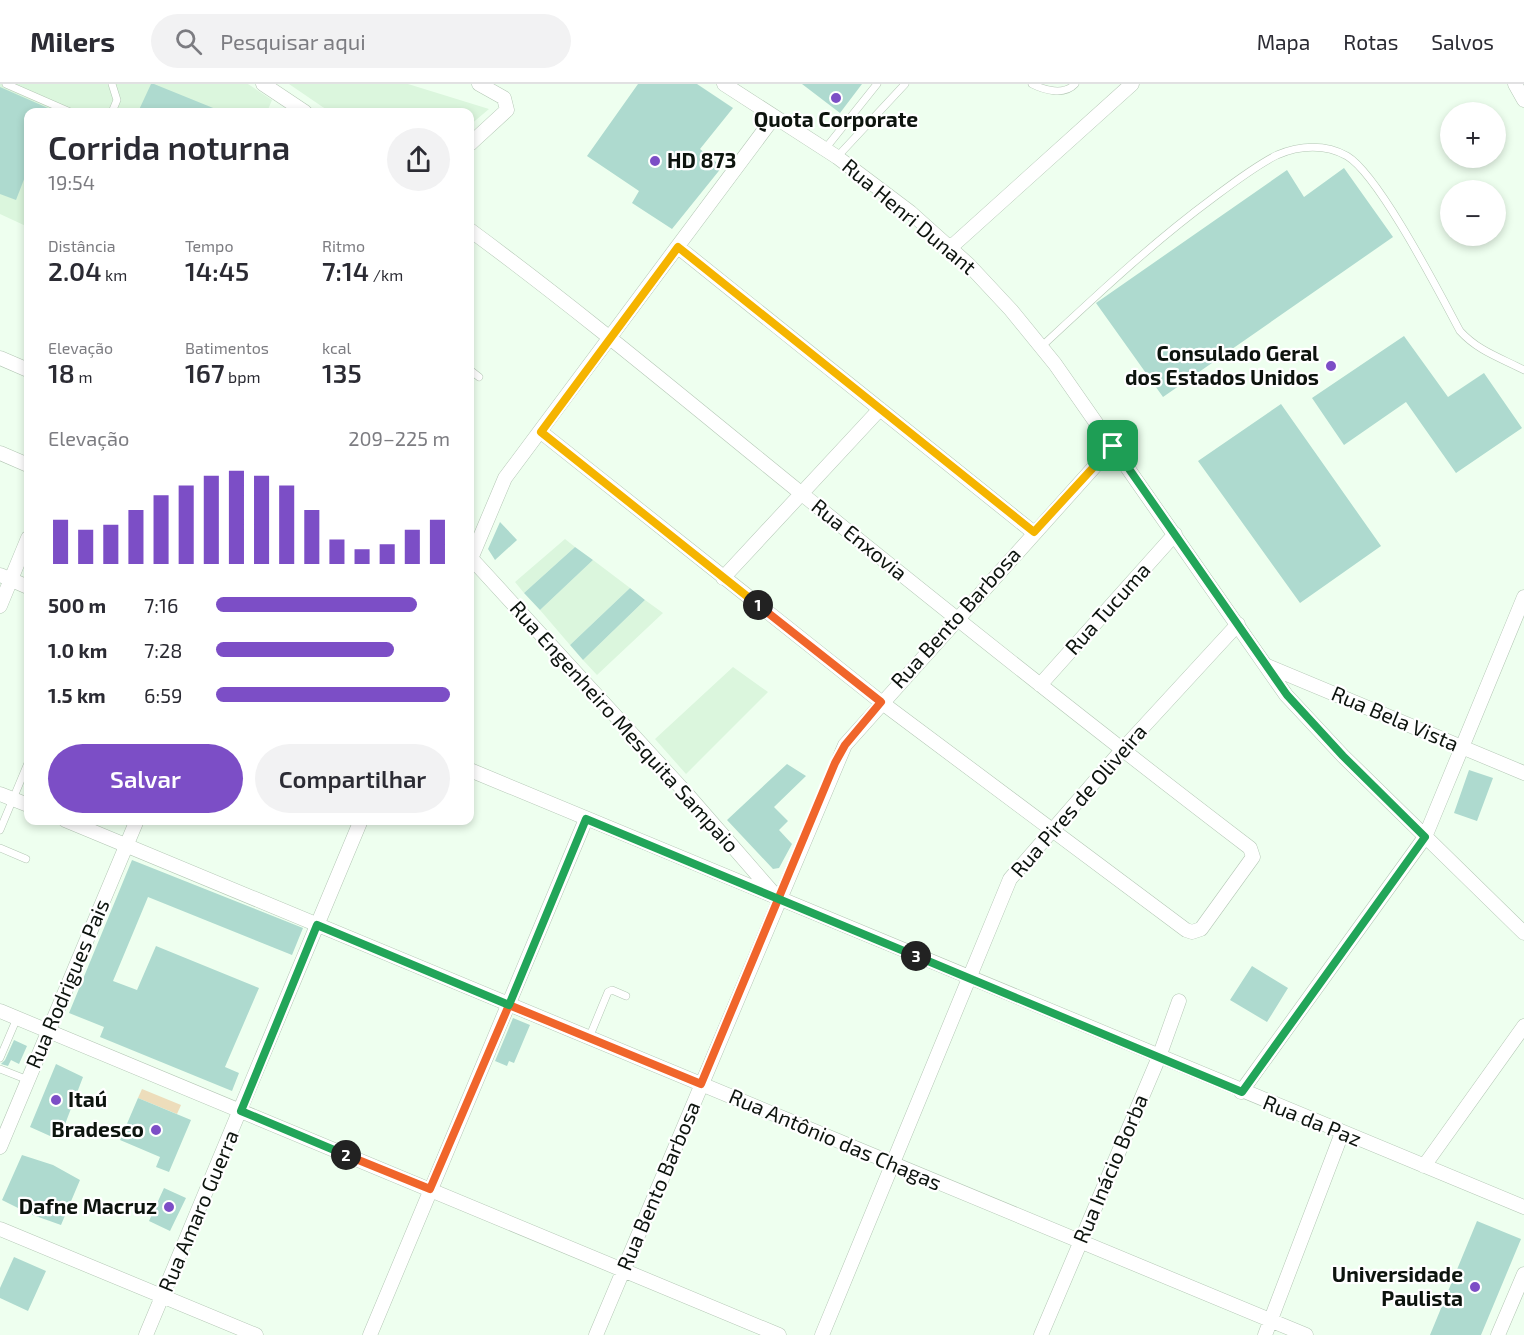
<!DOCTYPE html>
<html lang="pt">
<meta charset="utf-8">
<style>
:root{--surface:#fff;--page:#f2f2f3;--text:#2b2b33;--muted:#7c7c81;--line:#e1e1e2;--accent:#7c4ec6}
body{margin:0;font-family:"Exo 2",sans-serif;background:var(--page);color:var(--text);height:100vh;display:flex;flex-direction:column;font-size:22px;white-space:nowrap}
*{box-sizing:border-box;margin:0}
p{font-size:20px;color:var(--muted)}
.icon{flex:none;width:33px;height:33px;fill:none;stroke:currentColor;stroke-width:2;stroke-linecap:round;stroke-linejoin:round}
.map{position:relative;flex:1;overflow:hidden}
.panel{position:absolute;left:24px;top:24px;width:450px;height:717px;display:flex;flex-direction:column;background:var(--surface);border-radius:12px;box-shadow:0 3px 9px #0003}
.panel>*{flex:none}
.fabs{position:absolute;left:1440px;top:18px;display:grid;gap:12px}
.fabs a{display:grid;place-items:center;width:66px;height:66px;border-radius:50%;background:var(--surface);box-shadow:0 3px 9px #0003;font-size:30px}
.pin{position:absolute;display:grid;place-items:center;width:51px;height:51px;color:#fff;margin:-26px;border-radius:12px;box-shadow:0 3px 9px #0006}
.km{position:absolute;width:30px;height:30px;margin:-15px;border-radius:50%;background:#222;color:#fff;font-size:16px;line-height:30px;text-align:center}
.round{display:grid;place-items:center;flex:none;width:63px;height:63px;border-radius:32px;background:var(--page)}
.summary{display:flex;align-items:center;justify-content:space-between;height:102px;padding:0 24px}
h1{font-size:33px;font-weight:600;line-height:45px}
.metrics{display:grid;grid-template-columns:repeat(3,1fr);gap:9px;height:102px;padding:6px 24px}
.metrics div{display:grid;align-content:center}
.metrics b{font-size:26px;font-weight:600}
.metrics small{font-size:16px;font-weight:400}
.metrics p{font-size:16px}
.chart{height:168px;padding:12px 24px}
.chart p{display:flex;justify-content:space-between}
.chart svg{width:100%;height:108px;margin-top:6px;stroke:var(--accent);stroke-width:6}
.primary-button{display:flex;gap:12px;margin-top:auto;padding:12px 24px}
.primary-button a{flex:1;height:69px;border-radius:36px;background:var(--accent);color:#fff;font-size:24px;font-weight:600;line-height:69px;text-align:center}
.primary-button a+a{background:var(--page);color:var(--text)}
ul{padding:0 24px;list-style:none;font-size:20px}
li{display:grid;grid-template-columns:96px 72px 1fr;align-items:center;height:45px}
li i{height:15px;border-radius:8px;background:var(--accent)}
header{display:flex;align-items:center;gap:36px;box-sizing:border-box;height:84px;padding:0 30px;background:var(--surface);border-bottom:2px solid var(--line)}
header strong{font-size:28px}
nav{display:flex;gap:33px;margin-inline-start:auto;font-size:21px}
.search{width:420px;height:54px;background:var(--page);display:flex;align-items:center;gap:15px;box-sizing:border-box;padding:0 21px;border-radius:33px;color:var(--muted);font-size:22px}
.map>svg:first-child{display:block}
.built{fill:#dbf6dd}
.green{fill:#edddbb}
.building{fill:#aedacf}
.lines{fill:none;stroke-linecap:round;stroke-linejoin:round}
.lane-casing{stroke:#b4c7b5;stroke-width:8}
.street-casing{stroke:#b4c7b5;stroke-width:15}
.lane{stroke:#fff;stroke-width:7}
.street{stroke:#fff;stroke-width:14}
.split-1-casing{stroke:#fff;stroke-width:12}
.split-2-casing{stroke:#fff;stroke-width:12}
.split-3-casing{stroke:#fff;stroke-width:12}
.split-4-casing{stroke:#fff;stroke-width:12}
.split-1{stroke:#f5b400;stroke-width:8}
.split-2{stroke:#f0652b;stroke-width:8}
.split-3{stroke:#22a559;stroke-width:8}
.split-4{stroke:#22a559;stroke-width:8}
.poi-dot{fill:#7c4ec6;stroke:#fff;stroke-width:2}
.labels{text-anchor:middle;stroke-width:4.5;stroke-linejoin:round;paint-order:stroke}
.poi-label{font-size:21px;font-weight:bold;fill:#0d140e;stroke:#fff;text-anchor:end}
.street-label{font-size:21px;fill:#0d140e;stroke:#fff}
</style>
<header>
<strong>Milers</strong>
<div class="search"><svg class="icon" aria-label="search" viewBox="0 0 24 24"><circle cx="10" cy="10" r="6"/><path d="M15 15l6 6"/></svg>Pesquisar aqui</div>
<nav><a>Mapa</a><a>Rotas</a><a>Salvos</a></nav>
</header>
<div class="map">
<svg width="1524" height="1251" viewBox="0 0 1524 1251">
<rect width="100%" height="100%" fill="#eeffef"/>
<!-- built -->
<path class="built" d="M0,0h248l24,16 -5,12h-239v115l-28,-13z
M289,0h119l81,25 -19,16v-13h-140z
M565,455l10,8 -51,46 -9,-11z
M593,476l37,28 -60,57 -30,-35z
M645,516l18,13 -66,62 -14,-15z
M733,583l35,25 -82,82 -31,-35z"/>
<!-- green -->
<path class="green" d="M142,1005l39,16 -4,9 -39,-16z"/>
<!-- building -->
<path class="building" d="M151,0h3l69,28h-85z
M638,0h59l36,24 -33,41 22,18 -50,62 -40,-26 7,-12 -52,-35z
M802,0h60l-22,29z
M0,3l57,25h-29v57l-12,31 -16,-6z
M1344,84l49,69 -230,160 -67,-94 191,-133 17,27z
M1404,252l44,61 36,-24 38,55 -66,45 -50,-71 -62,43 -32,-47z
M1281,320l100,142 -81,57 -102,-142z
M500,438l17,18 -22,20 -7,-11z
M575,463l18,13 -53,50 -16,-17z
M630,504l15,12 -62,60 -13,-15z
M787,680l19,12 -32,31 14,14 -9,9 13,14 -13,24 -6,1 -46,-49z
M1469,686l24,8 -16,43 -23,-8z
M132,776l171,68 -11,27 -144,-58 -35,84 24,9 19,-44 103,42 -34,79 14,6 -7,18 -132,-54 4,-10 -35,-14z
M1252,882l36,22 -21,34 -37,-22z
M513,934l17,7 -16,38 -5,-2 -2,5 -12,-5z
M14,956l13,6 -8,18 -8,-4 -3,6 -7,-2 4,-4z
M56,980l27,13 -24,63 -29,-13z
M138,1014l53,22 -22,52 -13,-5 4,-10 -40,-17z
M22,1071l31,10 27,15 -19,45 -31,-11 -28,-14z
M164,1104l22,10 -16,33 -21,-10z
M1477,1137l44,18 -40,96h-51z
M14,1173l32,14 -18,40 -28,-13v-10z"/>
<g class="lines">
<defs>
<path id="lane" d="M6,0l64,28
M1032,0c12,6 32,12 43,0
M112,28l5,-12 -5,-16
M825,65l52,-65
M837,73l68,-73
M1041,263c56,-52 111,-104 172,-149 20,-15 42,-32 64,-43 23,-10 49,-11 70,1 32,19 93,138 113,175 18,20 41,27 64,39
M470,286l9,7
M0,746l28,-67
M0,764l26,11
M589,954l19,-46 4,-2 14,6
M0,974l17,-40
M0,985l28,11"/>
<path id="street" d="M263,0l42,28
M724,0l113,73 73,55 59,53 42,45 44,54 231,331 57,61 181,177
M1515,0l9,16
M470,60l37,-34 -3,-12 -25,-14
M470,146c114,84 222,175 332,264 148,120 296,238 448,354l3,9 -52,72 -9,3 -6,-2 -305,-228 -340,-270
M678,163l355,285
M950,164l182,-164
M0,274l28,12
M0,369l28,12
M470,473l217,237 88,101
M470,477l35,-83 269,-361
M0,491l28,12
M723,494l157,-169
M0,522l28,-68
M1265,581l259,108
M1040,601l135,-151
M470,686l1054,437
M0,710l28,11
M65,736l1241,515
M0,927l779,324
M1241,1008l184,-255 99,-240
M0,1063l137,-327
M1424,1082l100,-140
M0,1145l256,106
M146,1251l215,-515
M370,1251l216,-516
M596,1251l249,-590 268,-299
M822,1251l188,-456 112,-129 116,-126
M1041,1251l118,-278 20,-56
M1265,1251l77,-202
M1498,1251l26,-61"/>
</defs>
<!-- lane casing -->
<use href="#lane" class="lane-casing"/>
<!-- street casing -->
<use href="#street" class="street-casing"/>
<!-- lane -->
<use href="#lane" class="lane"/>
<!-- street -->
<use href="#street" class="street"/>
</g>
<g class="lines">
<defs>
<path id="split-1" d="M758,521l-217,-173 137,-185 356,285 79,-86"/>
<path id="split-2" d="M346,1071l84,34 79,-184 192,79 134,-321 10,-18 36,-43 -123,-97"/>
<path id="split-3" d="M346,1071l-105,-44 76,-186 192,80 77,-186 330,137"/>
<path id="split-4" d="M916,872l326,136 183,-255 -82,-81 -56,-61 -174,-249"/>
</defs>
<!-- split-1 casing -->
<use href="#split-1" class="split-1-casing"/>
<!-- split-2 casing -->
<use href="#split-2" class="split-2-casing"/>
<!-- split-3 casing -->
<use href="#split-3" class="split-3-casing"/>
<!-- split-4 casing -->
<use href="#split-4" class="split-4-casing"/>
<!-- split-1 -->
<use href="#split-1" class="split-1"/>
<!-- split-2 -->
<use href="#split-2" class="split-2"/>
<!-- split-3 -->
<use href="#split-3" class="split-3"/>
<!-- split-4 -->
<use href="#split-4" class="split-4"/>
</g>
<!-- markers -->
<g class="poi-dot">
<circle cx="836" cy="14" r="6"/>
<circle cx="655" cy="77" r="6"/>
<circle cx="1331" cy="282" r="6"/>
<circle cx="56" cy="1016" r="6"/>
<circle cx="156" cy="1046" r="6"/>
<circle cx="169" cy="1123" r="6"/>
<circle cx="1475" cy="1203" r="6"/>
</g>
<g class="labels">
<!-- poi labels -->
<g class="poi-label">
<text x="836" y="43" text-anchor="middle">Quota Corporate</text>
<text x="667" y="84" text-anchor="start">HD 873</text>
<text x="1319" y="277">Consulado Geral<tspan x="1319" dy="24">dos Estados Unidos</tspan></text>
<text x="68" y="1023" text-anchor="start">Itaú</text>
<text x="144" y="1053">Bradesco</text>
<text x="157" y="1130">Dafne Macruz</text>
<text x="1463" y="1198">Universidade<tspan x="1463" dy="24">Paulista</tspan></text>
</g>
<!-- street labels -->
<g class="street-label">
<text transform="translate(909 133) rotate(40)" y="7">Rua Henri Dunant</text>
<text transform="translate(859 456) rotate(39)" y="7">Rua Enxovia</text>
<text transform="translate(1108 525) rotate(-48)" y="7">Rua Tucuma</text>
<text transform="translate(956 534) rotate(-48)" y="7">Rua Bento Barbosa</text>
<text transform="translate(1395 635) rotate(23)" y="7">Rua Bela Vista</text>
<text transform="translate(624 643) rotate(48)" y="7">Rua Engenheiro Mesquita Sampaio</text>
<text transform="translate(1079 717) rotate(-49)" y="7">Rua Pires de Oliveira</text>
<text transform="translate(68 900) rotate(-67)" y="7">Rua Rodrigues Pais</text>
<text transform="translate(1312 1037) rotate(22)" y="7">Rua da Paz</text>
<text transform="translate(835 1056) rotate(23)" y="7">Rua Antônio das Chagas</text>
<text transform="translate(1111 1085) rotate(-67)" y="7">Rua Inácio Borba</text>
<text transform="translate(659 1102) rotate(-67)" y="7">Rua Bento Barbosa</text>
<text transform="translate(199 1127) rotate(-67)" y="7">Rua Amaro Guerra</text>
</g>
</g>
</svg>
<div class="fabs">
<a>+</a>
<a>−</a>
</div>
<div class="pin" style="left:1113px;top:362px;background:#1e9e55"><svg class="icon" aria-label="arrive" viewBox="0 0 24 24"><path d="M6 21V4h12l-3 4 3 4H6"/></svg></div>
<b class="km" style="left:758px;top:521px">1</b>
<b class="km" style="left:346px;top:1071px">2</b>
<b class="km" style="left:916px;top:872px">3</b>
<section class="panel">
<div class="summary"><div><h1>Corrida noturna</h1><p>19:54</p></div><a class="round"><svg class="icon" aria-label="share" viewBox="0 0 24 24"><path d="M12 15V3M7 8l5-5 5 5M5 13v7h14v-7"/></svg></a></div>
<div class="metrics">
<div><p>Distância</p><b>2.04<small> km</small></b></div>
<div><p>Tempo</p><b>14:45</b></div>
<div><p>Ritmo</p><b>7:14<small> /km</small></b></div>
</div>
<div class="metrics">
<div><p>Elevação</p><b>18<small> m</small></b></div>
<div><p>Batimentos</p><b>167<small> bpm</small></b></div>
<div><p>kcal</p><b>135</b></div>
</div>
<div class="chart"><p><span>Elevação</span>209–225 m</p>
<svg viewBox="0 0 160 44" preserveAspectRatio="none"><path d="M5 44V26M15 44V30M25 44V28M35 44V22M45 44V16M55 44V12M65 44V8M75 44V6M85 44V8M95 44V12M105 44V22M115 44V34M125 44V38M135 44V36M145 44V30M155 44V26"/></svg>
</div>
<ul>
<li><b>500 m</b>7:16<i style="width:86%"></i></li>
<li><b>1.0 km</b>7:28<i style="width:76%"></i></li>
<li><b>1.5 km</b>6:59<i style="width:100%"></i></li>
</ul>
<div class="primary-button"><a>Salvar</a><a>Compartilhar</a></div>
</section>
</div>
